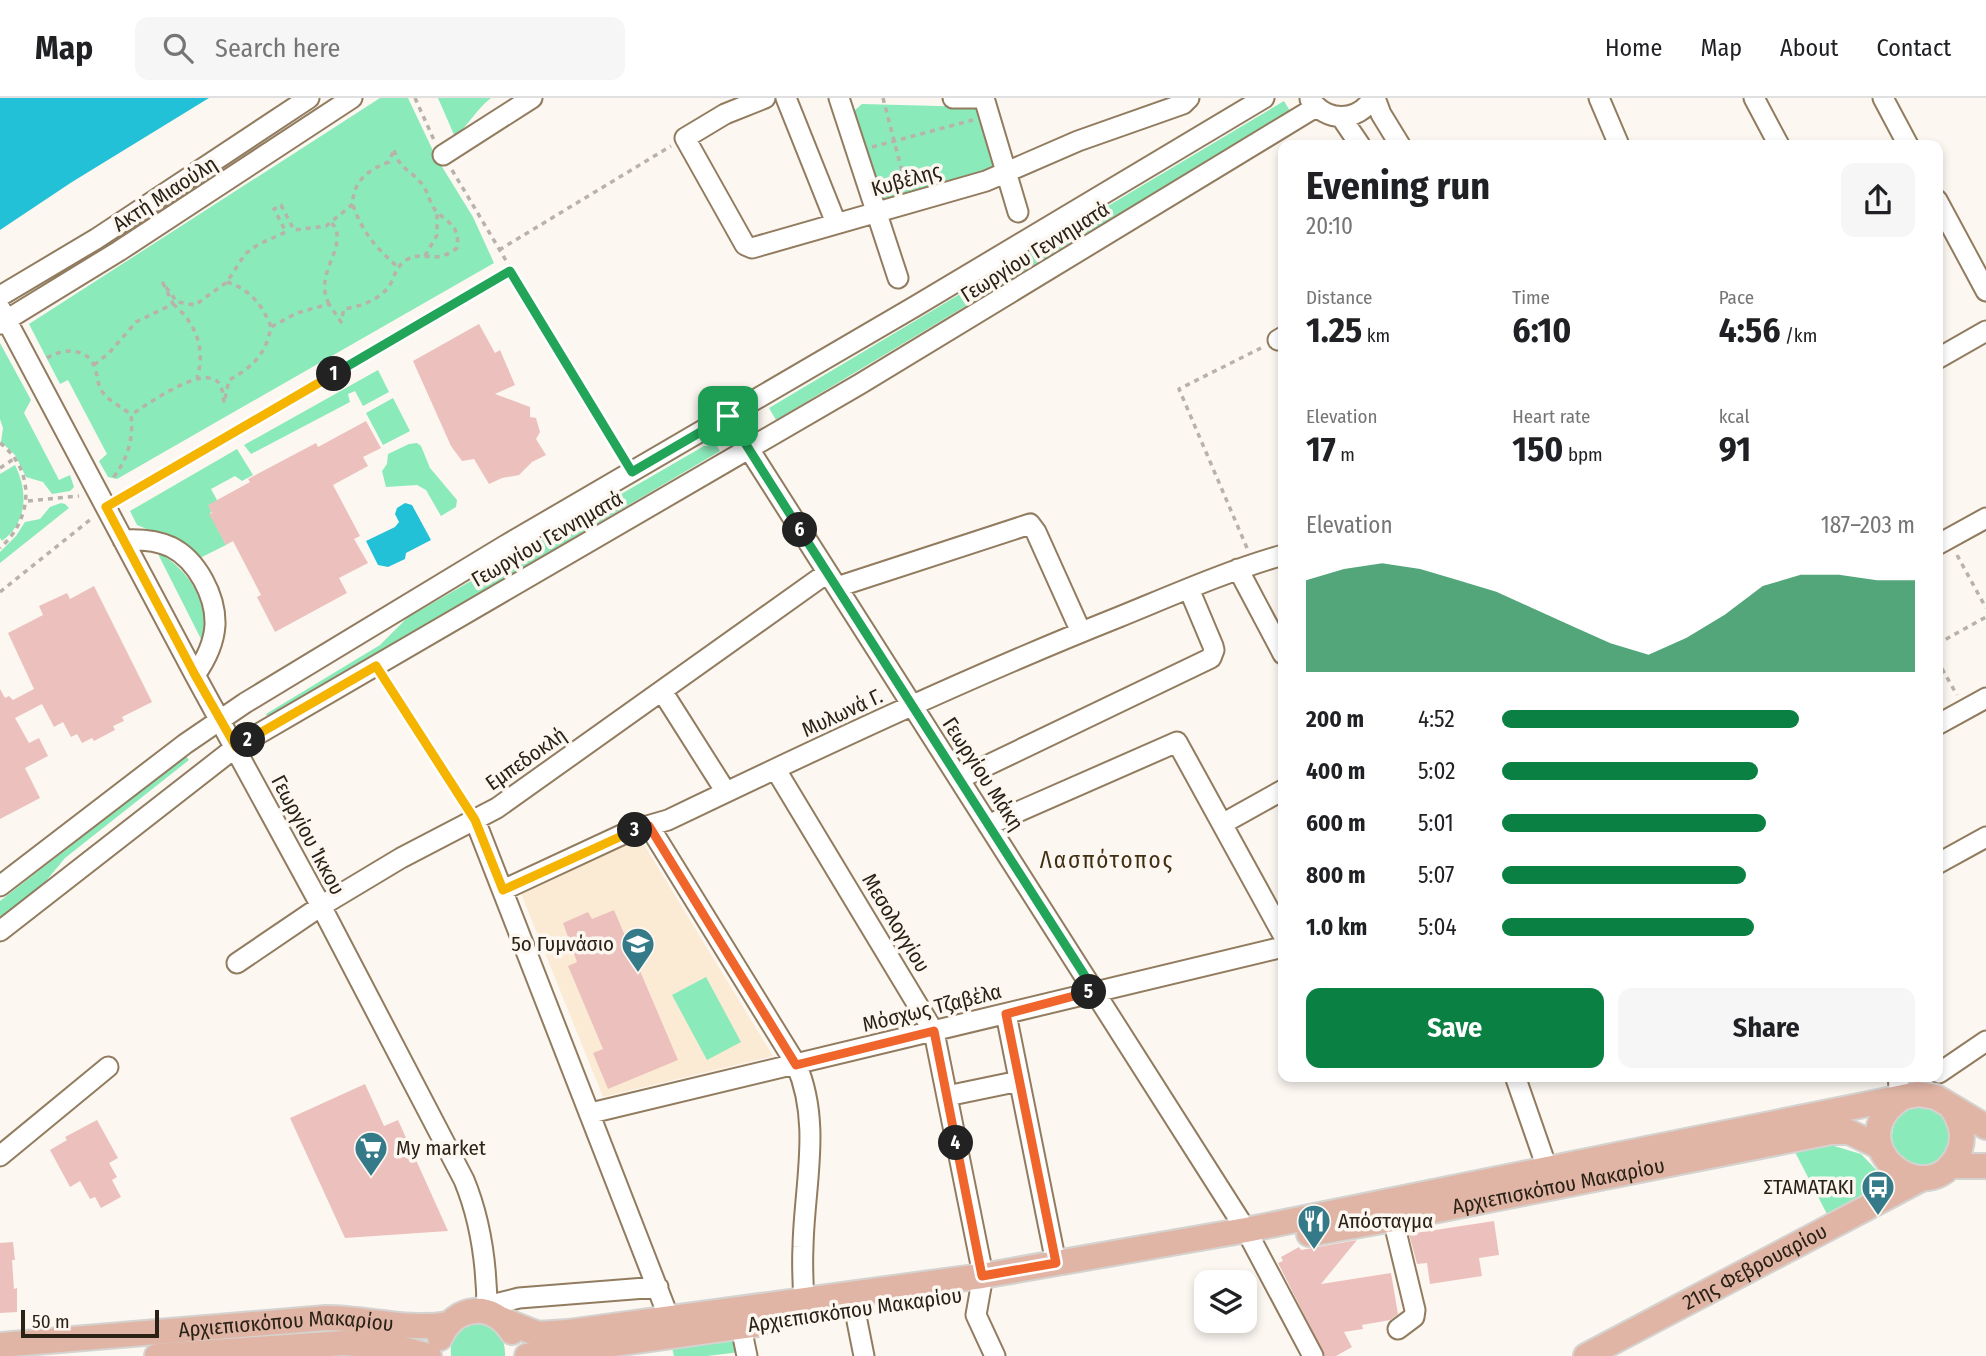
<!DOCTYPE html>
<meta charset="utf-8">
<style>
:root{--surface:#fff;--page:#f6f6f6;--text:#202124;--muted:#757577;--line:#e0e0e0;--accent:#0b8043}
body{margin:0;font-family:"Fira Sans Condensed",sans-serif;background:var(--page);color:var(--text);height:100vh;display:flex;flex-direction:column;font-size:26px;white-space:nowrap}
*{box-sizing:border-box;margin:0}
p{font-size:23px;color:var(--muted)}
.icon{flex:none;width:38px;height:38px;fill:none;stroke:currentColor;stroke-width:2;stroke-linecap:round;stroke-linejoin:round}
.map{position:relative;flex:1;overflow:hidden}
.sheet{position:absolute;left:1278px;top:42px;width:665px;height:942px;display:flex;flex-direction:column;background:var(--surface);border-radius:14px;box-shadow:0 4px 10px #0003}
.sheet>*{flex:none}
.tools{position:absolute;left:1194px;top:1172px;display:grid;gap:14px}
.tools a{display:grid;place-items:center;width:63px;height:63px;border-radius:14px;background:var(--surface);box-shadow:0 4px 10px #0003;font-size:35px}
.scale{position:absolute;left:21px;bottom:18px;width:138px;box-sizing:border-box;padding-left:7px;border:4px solid #2b2216;border-top:0;font-size:19px;line-height:24px;white-space:nowrap;color:#2b2216;-webkit-text-stroke:5px #fcf7f1;paint-order:stroke}
.pin{position:absolute;display:grid;place-items:center;width:60px;height:60px;color:#fff;margin:-30px;border-radius:14px;box-shadow:0 4px 10px #0006}
.km{position:absolute;width:35px;height:35px;margin:-18px;border-radius:50%;background:#222;color:#fff;font-size:19px;line-height:35px;text-align:center}
.round{display:grid;place-items:center;flex:none;width:74px;height:74px;border-radius:14px;background:var(--page)}
.head{display:flex;align-items:center;justify-content:space-between;height:119px;padding:0 28px}
h1{font-size:38px;font-weight:700;line-height:52px}
.metrics{display:grid;grid-template-columns:repeat(3,1fr);gap:10px;height:119px;padding:7px 28px}
.metrics div{display:grid;align-content:center}
.metrics b{font-size:35px;font-weight:700}
.metrics small{font-size:19px;font-weight:400}
.metrics p{font-size:19px}
.chart{height:196px;padding:14px 28px}
.chart p{display:flex;justify-content:space-between}
.chart svg{width:100%;height:126px;margin-top:7px;fill:var(--accent);opacity:.7}
.action{display:flex;gap:14px;margin-top:auto;padding:14px 28px}
.action a{flex:1;height:80px;border-radius:14px;background:var(--accent);color:#fff;font-size:28px;font-weight:700;line-height:80px;text-align:center}
.action a+a{background:var(--page);color:var(--text)}
ul{padding:0 28px;list-style:none;font-size:23px}
li{display:grid;grid-template-columns:112px 84px 1fr;align-items:center;height:52px}
li i{height:18px;border-radius:9px;background:var(--accent)}
header{display:flex;align-items:center;gap:42px;box-sizing:border-box;height:98px;padding:0 35px;background:var(--surface);border-bottom:2px solid var(--line)}
header strong{font-size:33px}
nav{display:flex;gap:38px;margin-inline-start:auto;font-size:24px}
.search{width:490px;height:63px;background:var(--page);display:flex;align-items:center;gap:18px;box-sizing:border-box;padding:0 24px;border-radius:14px;color:var(--muted);font-size:26px}
.map>svg:first-child{display:block}
.built{fill:#fcebd4}
.green{fill:#8aeaba}
.water{fill:#23c1d7}
.building{fill:#ecc1bd}
.lines{fill:none;stroke-linecap:round;stroke-linejoin:round}
.minor-casing{stroke:#927c5f;stroke-width:23}
.major-casing{stroke:#d5d3d0;stroke-width:28}
.path{stroke:#b8b2aa;stroke-width:3.5;stroke-dasharray:5 5;stroke-linecap:butt}
.minor{stroke:#fff;stroke-width:19}
.major{stroke:#e0b5a6;stroke-width:24}
.split-1-casing{stroke:#fff;stroke-width:14}
.split-2-casing{stroke:#fff;stroke-width:14}
.split-3-casing{stroke:#fff;stroke-width:14}
.split-4-casing{stroke:#fff;stroke-width:14}
.split-5-casing{stroke:#fff;stroke-width:14}
.split-6-casing{stroke:#fff;stroke-width:14}
.split-7-casing{stroke:#fff;stroke-width:14}
.split-1{stroke:#22a559;stroke-width:9}
.split-2{stroke:#f5b400;stroke-width:9}
.split-3{stroke:#f5b400;stroke-width:9}
.split-4{stroke:#f0652b;stroke-width:9}
.split-5{stroke:#f0652b;stroke-width:9}
.split-6{stroke:#22a559;stroke-width:9}
.split-7{stroke:#22a559;stroke-width:9}
.labels{text-anchor:middle;stroke-width:7;stroke-linejoin:round;paint-order:stroke}
.street-label{font-size:21px;fill:#2b2216;stroke:#fcf7f1}
.poi-label{font-size:21px;fill:#2b2216;stroke:#fcf7f1;text-anchor:end}
.neighbourhood-label{font-size:23px;letter-spacing:2px;fill:#412e13;stroke:#fcf7f1}
</style>
<header>
<strong>Map</strong>
<div class="search"><svg class="icon" aria-label="search" viewBox="0 0 24 24"><circle cx="10" cy="10" r="6"/><path d="M15 15l6 6"/></svg>Search here</div>
<nav><a>Home</a><a>Map</a><a>About</a><a>Contact</a></nav>
</header>
<div class="map">
<svg width="1986" height="1258" viewBox="0 0 1986 1258">
<rect width="100%" height="100%" fill="#fcf7f1"/>
<!-- built -->
<path class="built" d="M640,740l133,218 -170,41 -83,-206z"/>
<!-- green -->
<path class="green" d="M380,0h28l28,59 37,60 21,46 -377,216 -9,-2 -9,-16 8,-7 -39,-74 -8,4 -31,-60z
M438,0h53c-14,11 -23,27 -36,39z
M1284,3l6,10 -514,309 -7,-12z
M862,6l114,3 20,65 -115,32 -26,-86v-8z
M0,245l31,57 -7,13 35,67 11,-5 4,12 -4,4 -18,3 -9,-12 -17,-5 -11,-22 -14,-13 2,-14 -3,-9z
M378,272l11,22 -26,14 -8,-15 -7,3 2,8 -99,52 -7,-9z
M393,300l17,33 -27,14 -17,-32z
M417,345l4,3 9,22 27,32 -1,7 -15,9 -15,-26 -9,-5 -31,2 -4,-16 5,-7 1,-10 21,-10z
M704,348h13l3,5 -452,267 -2,-4 114,-69 27,-27z
M237,351l16,26 -11,6 -7,-5 -24,13 6,11 -7,14 16,31 -28,14 -17,-16 -44,-18 -7,-14z
M15,367c13,26 13,57 -13,76l-2,-3v-64z
M61,405l4,1 4,4 -69,55v-11l16,-16 9,-14 15,-3 10,-12z
M157,454c32,17 55,53 45,89z
M186,658l3,4 -124,98 -24,29 -41,31v-17z
M706,879l35,65 -34,18 -35,-65z
M1892 1038a29 29 0 1 1 58 0a29 29 0 1 1-58 0Z
M1831,1047l30,9 28,29 -61,33 -33,-64z
M481,1224c16,5 25,17 24,34h-54c-2,-20 11,-32 30,-34z
M738,1241l2,13 -33,4h-33l-2,-8z"/>
<!-- water -->
<path class="water" d="M0,0h209l-137,84 -72,48z
M405,405l7,2 19,35 -25,13 -1,6 -17,8 -10,-2 -12,-24 29,-14 4,-5 -4,-8 2,-6z"/>
<!-- building -->
<path class="building" d="M479,226l16,29 5,-3 15,35 -20,9 35,13v10l6,1 4,14 -4,7 10,16 -14,7 -13,13 -17,3 -13,6 -15,-25 -12,2 -11,-15 -38,-85z
M366,323l15,27 -18,9 5,9 -35,19 27,51 -6,3 14,24 -29,15 8,15 -72,39 -18,-35 4,-2 -28,-54 -7,4 -17,-31 3,-1 -4,-8 42,-23 -2,-3 68,-36 2,4z
M94,488l58,116 -30,15 2,4 -11,5 2,4 -21,11 -2,-3 -10,5 -5,-9 -6,3 -8,-15 -9,5 -12,-23 -27,14 14,25 10,-5 9,18 -23,12 15,30 -40,21v-130l5,9 4,-2 4,4 21,-11 -26,-56 35,-18 -4,-9 28,-13 3,6z
M614,812l64,150 -70,29 -15,-36 10,-4 -35,-83 9,-4 -14,-39 25,-11 4,7z
M365,986l19,42 14,-6 50,111 -103,7 -55,-120z
M97,1022l21,38 -9,5 8,14 -5,3 9,17 -20,11 -6,-11 -5,2 -10,-18 -10,6 -20,-37 17,-10 -2,-3z
M1494,1123l5,34 -20,3 3,18 -52,8 -3,-21 -10,1 -8,-30z
M1357,1142l-36,44 70,-11 7,41 -8,6 -28,5 1,4 -19,3 8,15 -16,9h-11l-47,-93 5,-2 -2,-4 18,-10 2,3z
M13,1144l2,18h-3l2,29 3,-1v24l-17,1v-70z"/>
<g class="lines">
<defs>
<path id="minor" d="M765,0l-40,16 -40,24 60,107 7,3 234,-67 92,-40 105,-37 6,-6
M786,0l50,125
M839,0l59,180
M953,0h31
M984,0l34,114
M1375,0l6,16 19,31
M1599,0l20,47
M1754,0l25,47
M1883,0l25,47
M1310,1c16,23 47,24 63,-1
M1341,19l19,28
M443,57l89,-57
M1937,102l49,91
M0,198l96,-57 213,-141
M0,210l195,367 126,231 143,274c17,41 23,88 23,132
M0,226l119,-73 233,-153
M1278,242l5,-3
M1937,261l49,-28
M728,318l518,814 67,126
M123,442c16,-1 33,0 48,7 26,13 45,49 44,78 -1,17 -10,36 -20,50
M1937,447l49,-27
M1238,471l45,85
M837,489l193,-63 6,8 45,100
M662,593l64,101
M1937,627l49,-27
M776,672l158,262 47,233 1,16 -6,34 19,41
M959,681l252,-121 3,-8 -1,-4 -24,-57
M475,722l194,498
M1222,726l61,-34
M988,727l189,-83 106,193
M649,728l147,238c26,59 8,122 7,183 -1,18 0,37 1,55
M1937,766l49,-27
M0,788l185,-142 60,-41 261,-158 408,-238 350,-209
M503,792l127,-59 38,-11c148,-71 298,-142 451,-203 54,-22 108,-46 164,-62
M0,833l236,-184 624,-363 456,-277
M237,865l84,-57 80,-48 96,-50 330,-235
M1006,916l50,249
M1939,975l47,-32
M1515,978l32,92
M1898,978l2,23
M947,998l72,-15
M591,1015l692,-166
M0,1058l108,-89
M1393,1121l22,91 -1,7 -16,12
M487,1208l32,-8 139,-11
M855,1213l9,45
M741,1229l6,29"/>
<g id="major">
<path d="M1900,1001c-64,46 29,117 58,55 8,-17 3,-32 -6,-46"/>
<path d="M1950,1068h36"/>
<path id="s1" d="M1309,1136l84,-15 438,-87h18l31,15"/>
<path d="M503,1222l35,14 30,-2 414,-56 264,-46 672,-136 18,3 50,30"/>
<path d="M440,1240c15,-33 52,-37 72,-6"/>
<path id="s2" d="M0,1247l326,-27c41,0 82,13 122,6"/>
<path d="M157,1258l187,-13 52,4 33,9"/>
<path d="M527,1258l232,-32"/>
<path id="s3" d="M1586,1258l337,-178"/>
</g>
</defs>
<!-- minor casing -->
<use href="#minor" class="minor-casing"/>
<!-- major casing -->
<use href="#major" class="major-casing"/>
<!-- path -->
<path class="path" d="M415,0l19,42
M883,0l23,89
M872,49l101,-27
M452,72l170,285
M353,107c9,27 24,44 45,62
M499,152l172,-104
M425,158l12,-21v-23
M227,184c23,7 36,24 44,45
M173,206c23,19 33,45 24,74
M329,206c-17,-32 23,-59 2,-82
M47,260c15,-10 41,-11 48,10 3,9 2,18 9,26 7,9 19,13 27,21 3,24 -4,46 -19,64
M94,267l15,-12 27,-31 37,-18 -10,-21 14,19 18,3 32,-23 18,-28 14,-10 27,-12 -12,-23 7,-4 13,25 32,-4 27,-22c-1,-22 16,-35 36,-42l5,-13c5,22 18,20 30,38 5,8 6,18 13,25 13,12 23,15 20,36 -23,18 -32,1 -51,12 -9,6 -11,14 -15,23 -9,16 -29,23 -47,26l-3,13 -12,-18 -32,9 -26,14c-5,27 -18,40 -42,53l-5,23c-1,-6 -1,-16 -6,-21 -16,-17 -72,23 -87,33
M0,345c36,28 33,76 0,105
M0,370l15,-10
M120,401l390,-228
M28,403l51,-5
M1247,450l-68,-159 82,-41
M1957,457l29,53
M0,494l91,-73
M1937,546l49,-27
M1937,562l20,35
M385,583l79,123"/>
<!-- minor -->
<use href="#minor" class="minor"/>
<!-- major -->
<use href="#major" class="major"/>
</g>
<g class="lines">
<defs>
<path id="split-1" d="M334,276l176,-103 122,201 96,-56"/>
<path id="split-2" d="M248,642l-12,7 -41,-72 -89,-168 228,-133"/>
<path id="split-3" d="M248,642l128,-74 99,154 28,70 132,-60"/>
<path id="split-4" d="M635,732l14,-4 147,239 138,-34 22,112"/>
<path id="split-5" d="M956,1045l26,133 74,-13 -50,-249 83,-22"/>
<path id="split-6" d="M800,432l294,460 -5,2"/>
<path id="split-7" d="M728,318l72,114"/>
</defs>
<!-- split-1 casing -->
<use href="#split-1" class="split-1-casing"/>
<!-- split-2 casing -->
<use href="#split-2" class="split-2-casing"/>
<!-- split-3 casing -->
<use href="#split-3" class="split-3-casing"/>
<!-- split-4 casing -->
<use href="#split-4" class="split-4-casing"/>
<!-- split-5 casing -->
<use href="#split-5" class="split-5-casing"/>
<!-- split-6 casing -->
<use href="#split-6" class="split-6-casing"/>
<!-- split-7 casing -->
<use href="#split-7" class="split-7-casing"/>
<!-- split-1 -->
<use href="#split-1" class="split-1"/>
<!-- split-2 -->
<use href="#split-2" class="split-2"/>
<!-- split-3 -->
<use href="#split-3" class="split-3"/>
<!-- split-4 -->
<use href="#split-4" class="split-4"/>
<!-- split-5 -->
<use href="#split-5" class="split-5"/>
<!-- split-6 -->
<use href="#split-6" class="split-6"/>
<!-- split-7 -->
<use href="#split-7" class="split-7"/>
</g>
<!-- icons -->
<defs>
<symbol id="school-pin" viewBox="-11 -11 22 30"><path d="M0 17L-7.5 6A9.5 9.5 0 1 1 7.5 6Z" fill="#357a88" stroke="#fcf7f1"/><path d="M0-5L7-2L0 1L-7-2ZM-4 1L0 2.5L4 1V4Q0 6-4 4Z" fill="#fff"/></symbol>
<symbol id="supermarket-pin" viewBox="-11 -11 22 30"><path d="M0 17L-7.5 6A9.5 9.5 0 1 1 7.5 6Z" fill="#357a88" stroke="#fcf7f1"/><path d="M-6-5.5h2.5l.6 2H6L4.5 2H-2.5L-4.4-4H-6ZM-1.5 3.2a1.3 1.3 0 1 0 .1 0ZM3 3.2a1.3 1.3 0 1 0 .1 0Z" fill="#fff"/></symbol>
<symbol id="bus-pin" viewBox="-11 -11 22 30"><path d="M0 17L-7.5 6A9.5 9.5 0 1 1 7.5 6Z" fill="#357a88" stroke="#fcf7f1"/><path d="M-5-6H5V4H4V6H2V4H-2V6H-4V4H-5ZM-3.5-4V0h7V-4ZM-3.5 1.2v1.5H-2V1.2ZM2 1.2v1.5H3.5V1.2Z" fill="#fff"/></symbol>
<symbol id="restaurant-pin" viewBox="-11 -11 22 30"><path d="M0 17L-7.5 6A9.5 9.5 0 1 1 7.5 6Z" fill="#357a88" stroke="#fcf7f1"/><path d="M-5-6h1v4h1v-4h1v4h1v-4h1v5L-1.5 .5V6h-2V.5L-5-1ZM5-6V6H3V1.5H1.5Q1.5-4 5-6Z" fill="#fff"/></symbol>
</defs>
<g fill-rule="evenodd">
<use href="#school-pin" x="619" y="827" width="38" height="52"/>
<use href="#supermarket-pin" x="352" y="1031" width="38" height="52"/>
<use href="#bus-pin" x="1859" y="1070" width="38" height="52"/>
<use href="#restaurant-pin" x="1295" y="1104" width="38" height="52"/>
</g>
<g class="labels">
<!-- street labels -->
<g class="street-label">
<text transform="translate(906 82) rotate(-16)" y="7">Κυβέλης</text>
<text transform="translate(165 96) rotate(-33)" y="7">Ακτή Μιαούλη</text>
<text transform="translate(1035 154) rotate(-32)" y="7">Γεωργίου Γεννηματά</text>
<text transform="translate(547 441) rotate(-30)" y="7">Γεωργίου Γεννηματά</text>
<text transform="translate(842 615) rotate(-25)" y="7">Μυλωνά Γ.</text>
<text transform="translate(526 661) rotate(-35)" y="7">Εμπεδοκλή</text>
<text transform="translate(983 676) rotate(57)" y="7">Γεωργίου Μάκη</text>
<text transform="translate(308 737) rotate(62)" y="7">Γεωργίου Ίκκου</text>
<text transform="translate(896 825) rotate(59)" y="7">Μεσολογγίου</text>
<text transform="translate(932 910) rotate(-14)" y="7">Μόσχως Τζαβέλα</text>
<text dy="7" stroke="none"><textPath href="#s1" startOffset="254">Αρχιεπισκόπου Μακαρίου</textPath></text>
<text dy="7" stroke="none"><textPath href="#s3" startOffset="191">21ης Φεβρουαρίου</textPath></text>
<text transform="translate(855 1212) rotate(-8)" y="7">Αρχιεπισκόπου Μακαρίου</text>
<text dy="7" stroke="none"><textPath href="#s2" startOffset="287">Αρχιεπισκόπου Μακαρίου</textPath></text>
</g>
<!-- poi labels -->
<g class="poi-label">
<text x="614" y="853">5ο Γυμνάσιο</text>
<text x="396" y="1057" text-anchor="start">My market</text>
<text x="1854" y="1096">ΣΤΑΜΑΤΑΚΙ</text>
<text x="1338" y="1130" text-anchor="start">Απόσταγμα</text>
</g>
<!-- neighbourhood labels -->
<g class="neighbourhood-label">
<text x="1107" y="770">Λασπότοπος</text>
</g>
</g>
</svg>
<div class="tools">
<a><svg class="icon" aria-label="layers" viewBox="0 0 24 24"><path d="M12 4l9 5-9 5-9-5zM3 14l9 5 9-5"/></svg></a>
</div>
<div class="scale">50 m</div>
<div class="pin" style="left:728px;top:318px;background:#1e9e55"><svg class="icon" aria-label="arrive" viewBox="0 0 24 24"><path d="M6 21V4h12l-3 4 3 4H6"/></svg></div>
<b class="km" style="left:334px;top:276px">1</b>
<b class="km" style="left:248px;top:642px">2</b>
<b class="km" style="left:635px;top:732px">3</b>
<b class="km" style="left:956px;top:1045px">4</b>
<b class="km" style="left:1089px;top:894px">5</b>
<b class="km" style="left:800px;top:432px">6</b>
<section class="sheet">
<div class="head"><div><h1>Evening run</h1><p>20:10</p></div><a class="round"><svg class="icon" aria-label="share" viewBox="0 0 24 24"><path d="M12 15V3M7 8l5-5 5 5M5 13v7h14v-7"/></svg></a></div>
<div class="metrics">
<div><p>Distance</p><b>1.25<small> km</small></b></div>
<div><p>Time</p><b>6:10</b></div>
<div><p>Pace</p><b>4:56<small> /km</small></b></div>
</div>
<div class="metrics">
<div><p>Elevation</p><b>17<small> m</small></b></div>
<div><p>Heart rate</p><b>150<small> bpm</small></b></div>
<div><p>kcal</p><b>91</b></div>
</div>
<div class="chart"><p><span>Elevation</span>187–203 m</p>
<svg viewBox="0 0 160 44" preserveAspectRatio="none"><path d="M0 44V12L10 8L20 6L30 8L40 12L50 16L60 22L70 28L80 34L90 38L100 32L110 24L120 14L130 10L140 10L150 12L160 12V44z"/></svg>
</div>
<ul>
<li><b>200 m</b>4:52<i style="width:72%"></i></li>
<li><b>400 m</b>5:02<i style="width:62%"></i></li>
<li><b>600 m</b>5:01<i style="width:64%"></i></li>
<li><b>800 m</b>5:07<i style="width:59%"></i></li>
<li><b>1.0 km</b>5:04<i style="width:61%"></i></li>
</ul>
<div class="action"><a>Save</a><a>Share</a></div>
</section>
</div>
